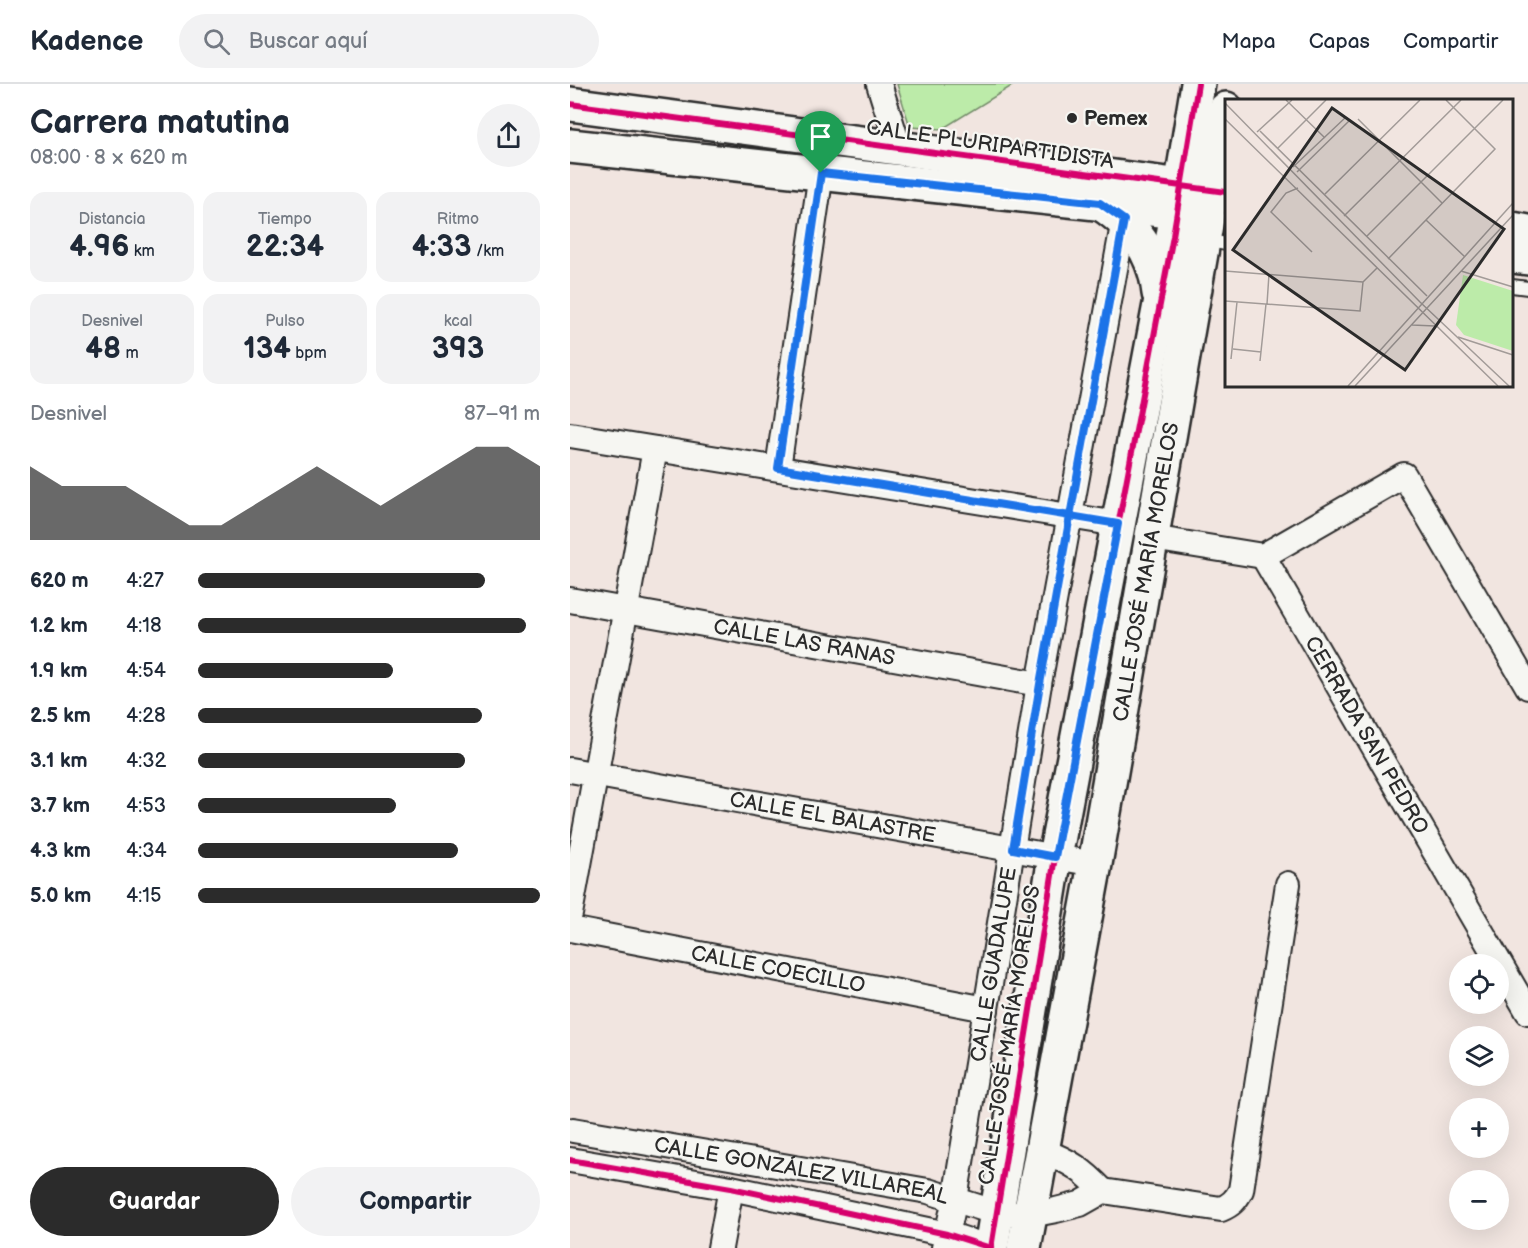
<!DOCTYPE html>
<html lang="es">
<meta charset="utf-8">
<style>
:root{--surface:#fff;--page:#f2f2f3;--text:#1f2937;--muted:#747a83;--line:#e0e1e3;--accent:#2b2b2b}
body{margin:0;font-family:"Balsamiq Sans",sans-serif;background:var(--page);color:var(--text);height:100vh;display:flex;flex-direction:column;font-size:22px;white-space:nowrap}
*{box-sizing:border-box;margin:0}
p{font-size:20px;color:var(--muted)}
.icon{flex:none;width:33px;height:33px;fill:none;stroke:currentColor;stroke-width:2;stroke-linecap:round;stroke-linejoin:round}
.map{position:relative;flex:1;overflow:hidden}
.drawer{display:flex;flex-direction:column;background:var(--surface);width:570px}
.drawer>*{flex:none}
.tools{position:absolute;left:879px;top:870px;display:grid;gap:12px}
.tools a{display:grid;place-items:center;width:60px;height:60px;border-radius:50%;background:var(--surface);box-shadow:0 6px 24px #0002;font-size:30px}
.pin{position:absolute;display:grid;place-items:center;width:51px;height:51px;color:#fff;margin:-62px -26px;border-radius:50% 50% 50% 0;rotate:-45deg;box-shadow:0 0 6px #0007}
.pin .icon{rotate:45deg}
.round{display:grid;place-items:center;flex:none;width:63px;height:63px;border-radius:32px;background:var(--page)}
.head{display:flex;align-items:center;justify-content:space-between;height:102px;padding:0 30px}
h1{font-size:33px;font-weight:700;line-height:45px}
.metrics{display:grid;grid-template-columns:repeat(3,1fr);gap:9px;height:102px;padding:6px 30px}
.metrics div{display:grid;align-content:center;border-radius:15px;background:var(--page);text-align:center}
.metrics b{font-size:30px;font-weight:700}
.metrics small{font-size:16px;font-weight:400}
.metrics p{font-size:16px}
.chart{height:168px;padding:12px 30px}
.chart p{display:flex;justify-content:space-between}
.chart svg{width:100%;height:108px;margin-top:6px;fill:var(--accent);opacity:.7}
.button{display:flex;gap:12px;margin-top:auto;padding:12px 30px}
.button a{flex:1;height:69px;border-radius:36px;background:var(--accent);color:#fff;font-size:24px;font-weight:700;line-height:69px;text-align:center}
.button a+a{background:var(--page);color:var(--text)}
ul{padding:0 30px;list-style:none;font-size:20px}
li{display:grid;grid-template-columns:96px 72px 1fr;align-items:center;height:45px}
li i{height:15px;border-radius:8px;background:var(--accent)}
header{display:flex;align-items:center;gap:36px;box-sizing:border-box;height:84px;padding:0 30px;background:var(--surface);border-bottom:2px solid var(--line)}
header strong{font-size:28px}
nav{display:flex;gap:33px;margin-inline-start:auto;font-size:21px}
.search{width:420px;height:54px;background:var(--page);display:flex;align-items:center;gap:15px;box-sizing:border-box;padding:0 21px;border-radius:33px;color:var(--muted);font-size:22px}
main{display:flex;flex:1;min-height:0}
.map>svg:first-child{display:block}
.green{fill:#bceba9;stroke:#748b6a;stroke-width:1.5}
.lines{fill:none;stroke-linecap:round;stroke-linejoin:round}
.lane-casing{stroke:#2b2b2b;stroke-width:16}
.street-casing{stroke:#2b2b2b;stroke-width:28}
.secondary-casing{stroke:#2b2b2b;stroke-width:38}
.lane{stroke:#f6f6f2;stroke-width:12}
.street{stroke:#f6f6f2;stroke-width:24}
.secondary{stroke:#f6f6f2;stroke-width:33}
.cycleway-casing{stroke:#f6f6f2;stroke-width:10}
.cycleway{stroke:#d6006c;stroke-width:6}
.route-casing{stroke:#fff;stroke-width:12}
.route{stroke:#1a73e8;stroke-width:8}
.poi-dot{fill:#2b2b2b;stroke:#f6f6f2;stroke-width:2}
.labels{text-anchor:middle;stroke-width:4.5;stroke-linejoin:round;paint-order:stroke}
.poi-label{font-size:21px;font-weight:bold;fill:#2b2b2b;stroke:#f6f6f2;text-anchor:start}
.street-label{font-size:21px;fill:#2b2b2b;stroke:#f6f6f2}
.inset-road{fill:none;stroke:#a29b98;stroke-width:1.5}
.view{fill:#2b2b2b;fill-opacity:0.15;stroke:#2b2b2b;stroke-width:3}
.inset-edge{fill:none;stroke:#2b2b2b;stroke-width:3}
</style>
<header>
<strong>Kadence</strong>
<div class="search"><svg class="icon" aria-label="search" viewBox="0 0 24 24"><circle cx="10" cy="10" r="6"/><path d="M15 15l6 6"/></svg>Buscar aquí</div>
<nav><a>Mapa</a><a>Capas</a><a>Compartir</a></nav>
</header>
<main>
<section class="drawer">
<div class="head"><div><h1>Carrera matutina</h1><p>08:00 · 8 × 620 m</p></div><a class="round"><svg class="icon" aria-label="share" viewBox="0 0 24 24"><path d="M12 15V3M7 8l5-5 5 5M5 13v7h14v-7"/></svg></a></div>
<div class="metrics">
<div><p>Distancia</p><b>4.96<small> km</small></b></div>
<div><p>Tiempo</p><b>22:34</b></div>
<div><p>Ritmo</p><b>4:33<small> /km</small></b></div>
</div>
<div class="metrics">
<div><p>Desnivel</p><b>48<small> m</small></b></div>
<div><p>Pulso</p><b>134<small> bpm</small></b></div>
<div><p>kcal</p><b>393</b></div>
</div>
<div class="chart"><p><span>Desnivel</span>87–91 m</p>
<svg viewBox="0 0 160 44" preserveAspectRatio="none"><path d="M0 44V14L10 22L20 22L30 22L40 30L50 38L60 38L70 30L80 22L90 14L100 22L110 30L120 22L130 14L140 6L150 6L160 14V44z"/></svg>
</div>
<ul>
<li><b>620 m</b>4:27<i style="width:84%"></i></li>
<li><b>1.2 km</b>4:18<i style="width:96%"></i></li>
<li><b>1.9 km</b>4:54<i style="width:57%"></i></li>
<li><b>2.5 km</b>4:28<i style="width:83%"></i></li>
<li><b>3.1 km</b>4:32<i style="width:78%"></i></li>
<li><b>3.7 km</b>4:53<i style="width:58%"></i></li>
<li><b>4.3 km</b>4:34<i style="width:76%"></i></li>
<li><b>5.0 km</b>4:15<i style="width:100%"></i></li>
</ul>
<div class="button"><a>Guardar</a><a>Compartir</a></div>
</section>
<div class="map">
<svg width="958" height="1164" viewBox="0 0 958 1164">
<rect width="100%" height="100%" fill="#f1e5e0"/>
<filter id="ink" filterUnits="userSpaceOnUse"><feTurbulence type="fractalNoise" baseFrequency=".0167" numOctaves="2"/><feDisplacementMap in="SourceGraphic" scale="12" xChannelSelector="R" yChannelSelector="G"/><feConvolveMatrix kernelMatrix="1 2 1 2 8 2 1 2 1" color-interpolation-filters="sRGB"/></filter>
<g filter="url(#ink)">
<!-- green -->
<path class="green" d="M327,0h118l-73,45 -32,-2z"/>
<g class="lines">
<defs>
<path id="lane" d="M634,156l22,4
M942,202l16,2"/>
<g id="street">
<path d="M309,0l20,64"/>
<path d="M0,351l548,89"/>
<path d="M208,384l43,-295"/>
<path d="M582,454l111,18"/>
<path id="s1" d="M693,472l265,456"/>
<path d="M693,472l141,-81 124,212"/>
<path id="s2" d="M0,516l469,84"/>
<path id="s3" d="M0,686l525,94"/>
<path d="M0,830l85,-465"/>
<path id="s4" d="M0,845l416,80"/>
<path id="s5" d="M3,1046l355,61 69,22 33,2 26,-5 24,-6 23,-13 118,18c10,-4 15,-9 20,-19l47,-306"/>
<path d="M473,1067c27,10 40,19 60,40"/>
<path d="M0,1076l161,28 216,46 44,14"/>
<path d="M150,1164l11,-60"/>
<path id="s6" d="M374,1164l11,-49 84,-515 85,-464"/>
</g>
<g id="secondary">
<path d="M0,20l634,85"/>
<path d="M0,62l628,68"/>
<path d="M530,119c33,21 55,50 59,90"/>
<path d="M942,145l16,3"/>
<path d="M942,172l16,2"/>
<path d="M421,1164l64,-391 118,-621 25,-152"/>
<path id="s7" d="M454,1164l71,-384 131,-755"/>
</g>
</defs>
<!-- lane casing -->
<use href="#lane" class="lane-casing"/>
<!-- street casing -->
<use href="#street" class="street-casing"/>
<!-- secondary casing -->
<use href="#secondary" class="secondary-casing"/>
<!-- lane -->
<use href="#lane" class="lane"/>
<!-- street -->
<use href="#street" class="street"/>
<!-- secondary -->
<use href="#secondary" class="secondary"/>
<defs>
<path id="cycleway" d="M0,20l656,88
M0,1076l161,28 216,46 44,14 64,-391 118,-621 25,-152"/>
</defs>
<!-- cycleway casing -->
<use href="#cycleway" class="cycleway-casing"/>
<!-- cycleway -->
<use href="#cycleway" class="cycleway"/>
</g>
</g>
<g class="lines" filter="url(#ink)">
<defs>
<path id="route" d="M251,89l-43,295 292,48 -30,168 -27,165 42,8 63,-333 -48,-8 54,-296 -24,-17 -279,-30"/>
</defs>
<!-- route casing -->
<use href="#route" class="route-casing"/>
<!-- route -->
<use href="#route" class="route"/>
</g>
<!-- markers -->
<circle class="poi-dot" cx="502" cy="34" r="6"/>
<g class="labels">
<!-- poi labels -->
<g class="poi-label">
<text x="514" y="41">Pemex</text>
</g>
<!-- street labels -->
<g class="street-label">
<text transform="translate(420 60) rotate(8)" y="7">CALLE PLURIPARTIDISTA</text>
<text dy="7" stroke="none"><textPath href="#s7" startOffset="687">CALLE JOSÉ MARÍA MORELOS</textPath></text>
<text dy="7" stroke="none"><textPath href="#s2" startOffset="238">CALLE LAS RANAS</textPath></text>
<text dy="7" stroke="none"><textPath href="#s1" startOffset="207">CERRADA SAN PEDRO</textPath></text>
<text dy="7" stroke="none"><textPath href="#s3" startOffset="267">CALLE EL BALASTRE</textPath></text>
<text dy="7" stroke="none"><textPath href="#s6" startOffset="288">CALLE GUADALUPE</textPath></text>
<text dy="7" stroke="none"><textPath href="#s4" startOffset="212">CALLE COECILLO</textPath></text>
<text transform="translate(439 951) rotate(-81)" y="7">CALLE JOSÉ MARÍA MORELOS</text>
<text dy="7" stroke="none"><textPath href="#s5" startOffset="232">CALLE GONZÁLEZ VILLAREAL</textPath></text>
</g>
</g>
<!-- overview -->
<g transform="translate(655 15)">
<rect width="288" height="288" fill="#f1e5e0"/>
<path d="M238,176l50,16v60l-49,-16 -8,-10z" fill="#bceba9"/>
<path class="inset-road" d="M61,1l39,38M0,4l195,199 89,84M0,20l273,267M133,20l84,84M35,32l167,165M32,33l35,-32M53,49l48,-48M68,68l53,-50M72,73l52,-51M73,89l-12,5 -15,19 41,40M100,95l95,-94M119,117l117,-116M201,121l39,37M142,137l136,-136M163,160l107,-110 -49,-49M0,172l138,11M236,172l52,16M138,183l14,-14M0,202l135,10 3,-29M42,205l2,-30M187,226l23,1M233,238l55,18M8,250l28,3M6,260l6,-57M35,262l6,-57M123,287l165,-183M130,287l158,-171"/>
<path class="view" d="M107,9l172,121 -99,141 -172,-120z"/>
<rect width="288" height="288" class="inset-edge"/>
</g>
</svg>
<div class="tools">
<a><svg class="icon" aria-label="locate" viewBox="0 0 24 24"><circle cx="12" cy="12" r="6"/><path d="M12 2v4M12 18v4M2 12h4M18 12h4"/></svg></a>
<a><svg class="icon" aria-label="layers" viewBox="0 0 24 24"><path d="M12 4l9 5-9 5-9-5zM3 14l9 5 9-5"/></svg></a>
<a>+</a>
<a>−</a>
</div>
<div class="pin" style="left:251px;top:89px;background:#1e9e55"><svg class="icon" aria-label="arrive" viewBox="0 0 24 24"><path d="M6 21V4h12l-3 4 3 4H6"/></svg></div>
</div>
</main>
